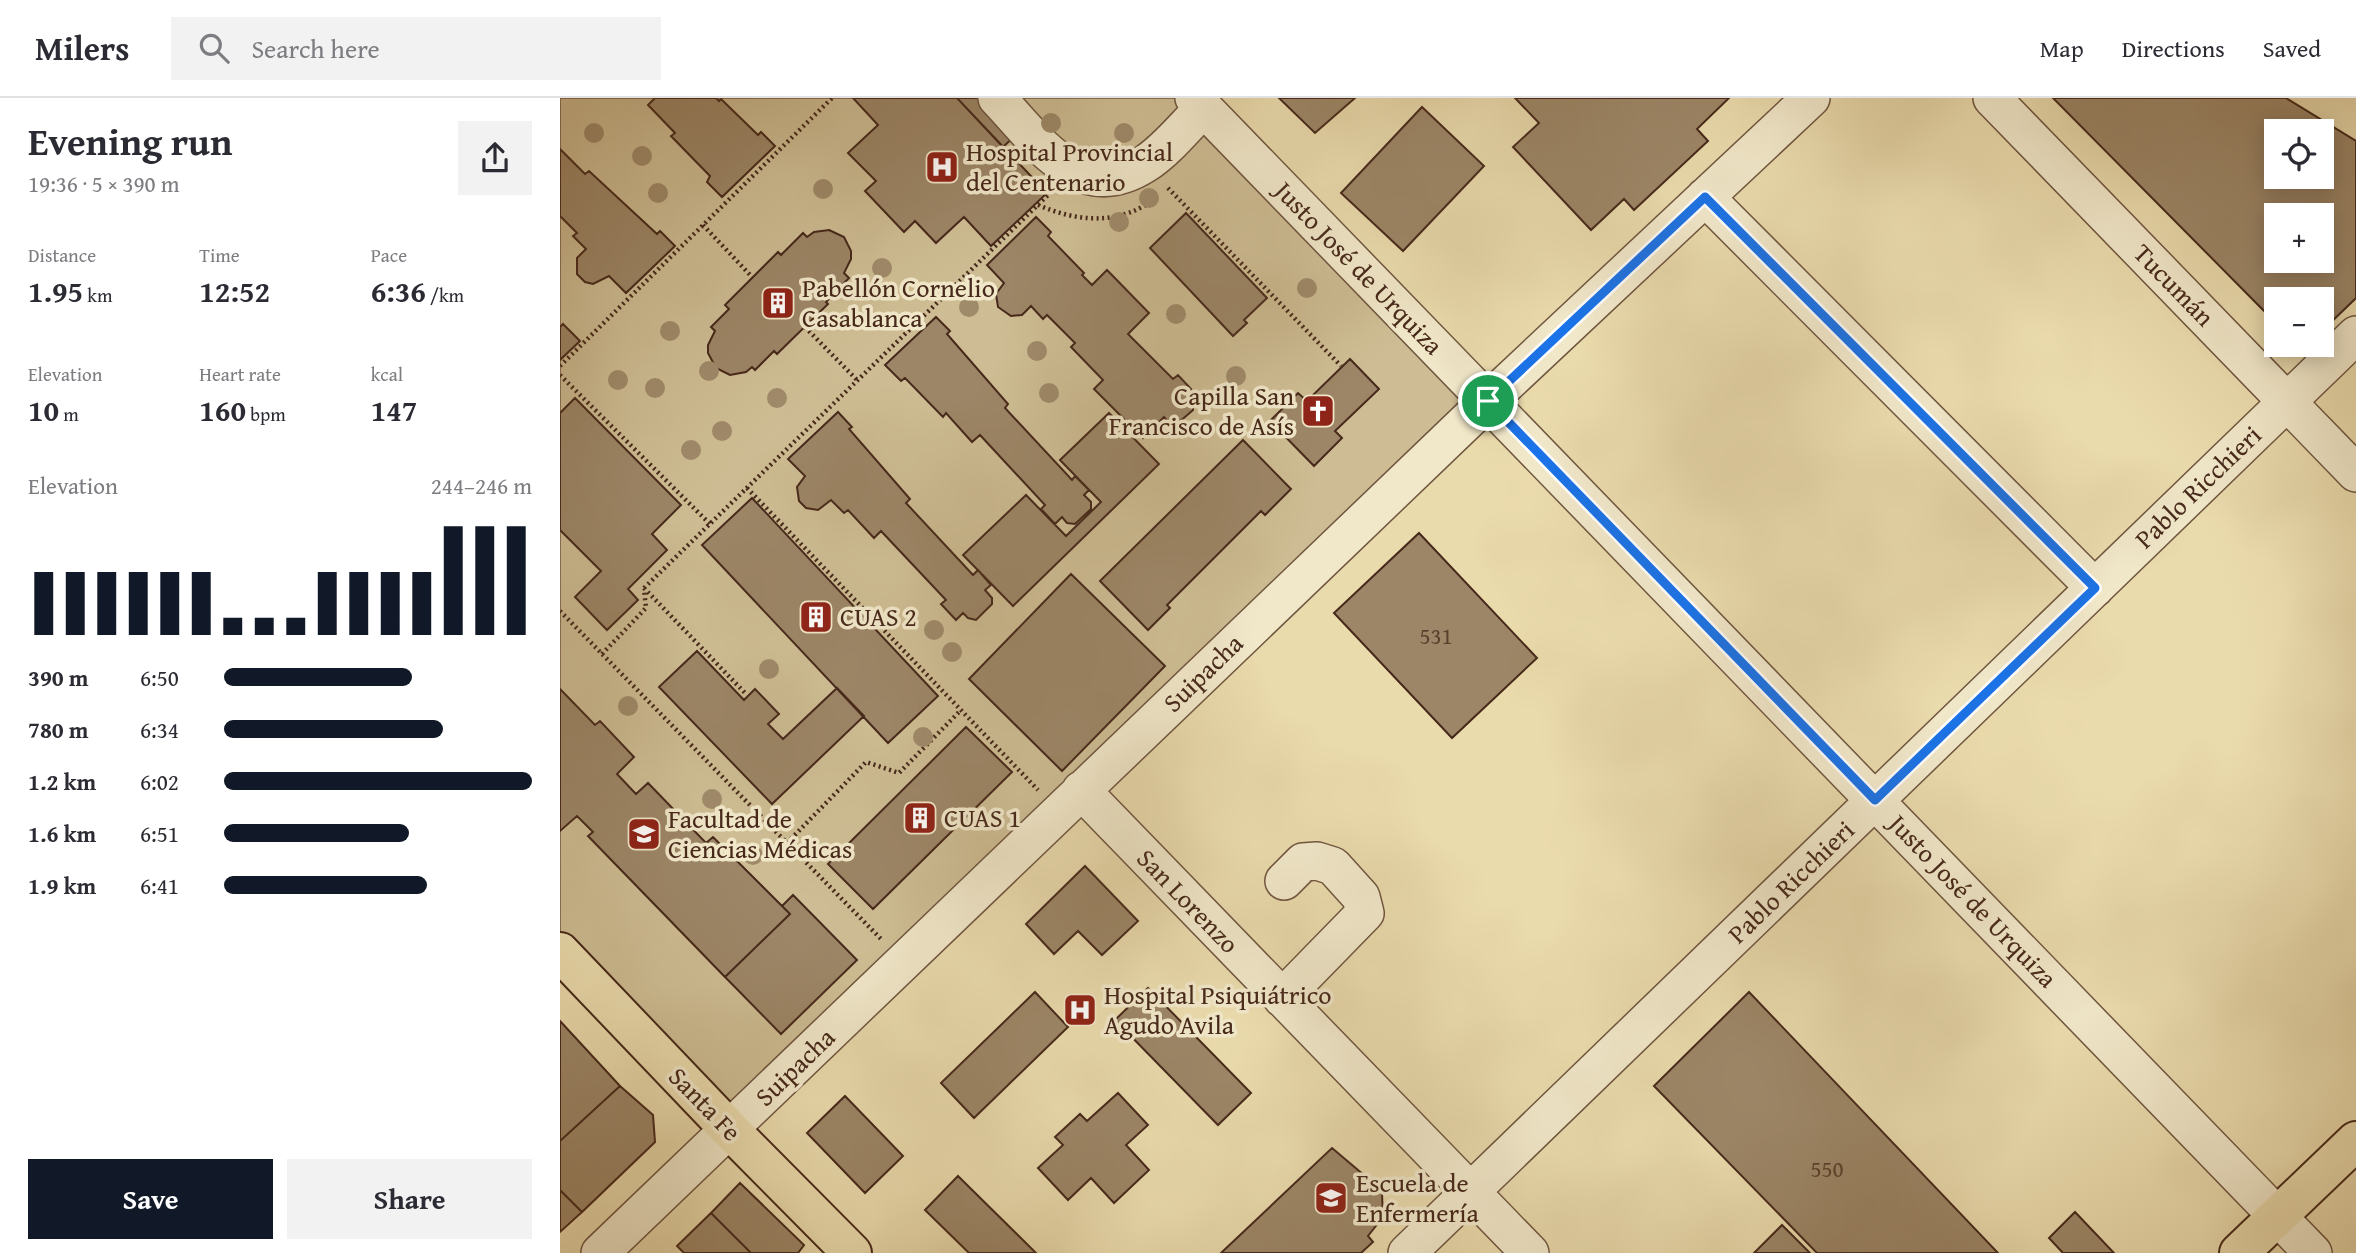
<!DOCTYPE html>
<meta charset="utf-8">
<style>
:root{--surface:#fff;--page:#f2f2f3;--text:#2b2b33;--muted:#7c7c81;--line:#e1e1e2;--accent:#111827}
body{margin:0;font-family:"Gentium Book Plus",serif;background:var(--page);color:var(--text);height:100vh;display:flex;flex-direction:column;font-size:26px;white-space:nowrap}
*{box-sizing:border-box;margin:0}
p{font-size:23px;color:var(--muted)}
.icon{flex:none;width:38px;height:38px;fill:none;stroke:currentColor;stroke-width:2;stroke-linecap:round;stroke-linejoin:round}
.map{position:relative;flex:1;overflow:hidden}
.details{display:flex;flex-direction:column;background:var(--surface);width:560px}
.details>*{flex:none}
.buttons{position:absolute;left:1704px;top:21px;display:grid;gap:14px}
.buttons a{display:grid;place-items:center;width:70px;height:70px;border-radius:0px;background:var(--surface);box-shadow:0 4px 18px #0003;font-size:35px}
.pin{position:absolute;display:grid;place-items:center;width:60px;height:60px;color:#fff;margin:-30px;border:4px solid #fff;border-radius:50%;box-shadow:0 2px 7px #0007}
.round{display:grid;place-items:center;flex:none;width:74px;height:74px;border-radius:0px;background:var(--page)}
.summary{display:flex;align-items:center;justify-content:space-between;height:119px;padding:0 28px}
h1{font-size:38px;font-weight:600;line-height:52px}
.stats{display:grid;grid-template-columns:repeat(3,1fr);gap:10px;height:119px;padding:7px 28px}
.stats div{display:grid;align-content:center}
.stats b{font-size:30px;font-weight:600}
.stats small{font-size:19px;font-weight:400}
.stats p{font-size:19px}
.chart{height:196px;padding:14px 28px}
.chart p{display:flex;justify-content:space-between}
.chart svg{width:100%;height:126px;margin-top:7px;stroke:var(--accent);stroke-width:6}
.button{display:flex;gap:14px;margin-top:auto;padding:14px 28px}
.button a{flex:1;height:80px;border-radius:0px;background:var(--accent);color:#fff;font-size:28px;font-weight:600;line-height:80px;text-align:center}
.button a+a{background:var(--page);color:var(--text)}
ul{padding:0 28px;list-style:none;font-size:23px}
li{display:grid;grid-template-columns:112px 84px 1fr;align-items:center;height:52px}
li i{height:18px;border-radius:9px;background:var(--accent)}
header{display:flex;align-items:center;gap:42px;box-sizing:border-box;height:98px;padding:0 35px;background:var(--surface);border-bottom:2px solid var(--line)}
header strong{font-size:33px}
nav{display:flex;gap:38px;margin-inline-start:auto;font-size:24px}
.search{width:490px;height:63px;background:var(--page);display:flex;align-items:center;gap:18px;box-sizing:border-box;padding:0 24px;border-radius:0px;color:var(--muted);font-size:26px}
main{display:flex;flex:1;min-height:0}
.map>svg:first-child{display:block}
.green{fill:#cebd94;stroke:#8a7358;stroke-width:2}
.building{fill:#9c8667;stroke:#47291b;stroke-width:2;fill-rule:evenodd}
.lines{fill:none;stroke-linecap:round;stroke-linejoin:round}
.minor-casing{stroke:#705640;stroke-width:40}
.major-casing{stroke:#47291b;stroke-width:42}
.path{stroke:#47291b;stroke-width:4.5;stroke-dasharray:2 3.5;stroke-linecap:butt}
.minor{stroke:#f1e8ca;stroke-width:37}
.major{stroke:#eadbad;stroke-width:38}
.tree{fill:#9f8a6a}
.route-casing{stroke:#fff;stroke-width:14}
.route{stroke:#1a73e8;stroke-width:9}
.labels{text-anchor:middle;stroke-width:7;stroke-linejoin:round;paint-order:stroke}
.number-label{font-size:23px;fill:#5c402e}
.poi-label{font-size:26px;fill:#47291b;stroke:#f1e8ca;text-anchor:start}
.street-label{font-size:26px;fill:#47291b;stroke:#f1e8ca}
</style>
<header>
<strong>Milers</strong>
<div class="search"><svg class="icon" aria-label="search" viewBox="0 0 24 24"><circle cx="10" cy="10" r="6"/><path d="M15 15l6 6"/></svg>Search here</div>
<nav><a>Map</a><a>Directions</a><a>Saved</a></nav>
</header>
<main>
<section class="details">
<div class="summary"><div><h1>Evening run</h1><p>19:36 · 5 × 390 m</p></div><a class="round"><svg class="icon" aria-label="share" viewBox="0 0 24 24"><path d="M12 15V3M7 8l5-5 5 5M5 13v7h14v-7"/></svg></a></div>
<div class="stats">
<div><p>Distance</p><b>1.95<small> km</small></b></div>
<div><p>Time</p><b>12:52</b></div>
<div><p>Pace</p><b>6:36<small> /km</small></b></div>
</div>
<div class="stats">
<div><p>Elevation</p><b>10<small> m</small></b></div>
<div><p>Heart rate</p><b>160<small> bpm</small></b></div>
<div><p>kcal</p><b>147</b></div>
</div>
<div class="chart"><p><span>Elevation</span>244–246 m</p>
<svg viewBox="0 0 160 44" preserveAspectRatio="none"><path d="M5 44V22M15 44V22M25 44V22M35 44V22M45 44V22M55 44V22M65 44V38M75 44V38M85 44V38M95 44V22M105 44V22M115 44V22M125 44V22M135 44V6M145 44V6M155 44V6"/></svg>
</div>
<ul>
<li><b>390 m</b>6:50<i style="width:61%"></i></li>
<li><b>780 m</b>6:34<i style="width:71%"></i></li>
<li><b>1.2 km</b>6:02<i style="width:100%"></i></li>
<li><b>1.6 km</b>6:51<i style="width:60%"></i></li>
<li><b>1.9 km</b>6:41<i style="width:66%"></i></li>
</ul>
<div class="button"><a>Save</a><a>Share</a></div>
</section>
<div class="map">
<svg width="1796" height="1155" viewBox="0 0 1796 1155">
<rect width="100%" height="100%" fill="#eadbad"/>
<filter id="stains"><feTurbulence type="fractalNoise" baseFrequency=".00286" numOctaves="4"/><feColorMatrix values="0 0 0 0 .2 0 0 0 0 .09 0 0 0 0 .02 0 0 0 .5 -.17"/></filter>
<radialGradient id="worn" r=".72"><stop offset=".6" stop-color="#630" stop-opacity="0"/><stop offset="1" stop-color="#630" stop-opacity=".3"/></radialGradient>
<!-- green -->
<path class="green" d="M0,0h634l294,303 -758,729 -170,-178z"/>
<!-- building -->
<path class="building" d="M156,0l3,3 2,-2 37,36 3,-3 14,14 -53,51 -15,-15 3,-6 -39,-40 4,-3 -27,-28 7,-7z
M293,0h104l90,95 -56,53 -27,-29 -28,26 -21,-22 -11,11 -39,-41 11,-10 -28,-28 30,-28z
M397,0h57l20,20 -31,29z
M719,0h76l-40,35z
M955,0h214l-32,31 11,12 -74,69 -10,-11 -33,31 -78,-83 26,-24z
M1493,0h233l70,43v157l-34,33v-32h-45v25zM1717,33h45v46h-45zM1717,117h45v46h-45z
M862,9l62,59 -81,85 -62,-58z
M0,51l25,25 4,-3 68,63 3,-3 15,15 -49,47 -17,-17 -16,8 -8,-2 -8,-8v-16l9,-9 -13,-13 4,-3 -17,-17z
M626,115l81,85 -23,22 3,3 -14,13 -83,-88z
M476,119l15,15 -3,4 36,37 -2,2 10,10 15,-15 42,43 -21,21 45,45 5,-4 13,14 -5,5 7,8v8l-16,14 -8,-1 -5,-6 -21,21 -49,-49 9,-9 -32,-33 4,-4 -28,-28 -4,4 -12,-13 -9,9 -11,1 -13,-9 -2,-13 8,-11 -17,-18z
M269,132l15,7 7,14v8l-7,14 5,5 -23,24 2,2 -51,50 -3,-3 -19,19 -3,-3 -6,5 -16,3 -14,-7 -8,-15v-8l7,-14 -4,-4 18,-18 -4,-4 53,-53 3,3 22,-22 4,4 7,-5z
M376,219l14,14 -3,3 61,70 -3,4 67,72 3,-4 14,14 -5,5 7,7v7l-16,15 -8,-1 -5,-6 -7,7 -14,-15 4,-4 -65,-70 -8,7 -26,-29 -3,4 -38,-39 -4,3 -16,-16z
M3,226l17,17 -20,19v-33z
M790,261l29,30 -44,42 7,7 -28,28 -44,-45 28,-28 9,8z
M15,300l106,107 -29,29 15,16 -39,39 10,11 -31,30 -32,-33 26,-26 -41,-41v-117z
M278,314l14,15 -3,2 61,70 -4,4 67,72 5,-5 13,15 -6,5 7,8v6l-16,16 -8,-2 -5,-5 -7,7 -15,-16 5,-4 -65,-69 -7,7 -26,-28 -4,3 -13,-13 -13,10 -12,-2 -7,-7 -2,-14 8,-11 -17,-17z
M549,315l50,51 -146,142 -50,-51 63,-60 40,41 35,-34 -41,-42z
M683,342l48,49 -26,26 -4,-4 -94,94 3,3 -22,22 -48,-49z
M192,400l186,198 -50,47 -186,-198z
M859,435l118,125 -85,80 -118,-125z
M511,476l94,92 -103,105 -93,-92z
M137,553l47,49 11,-11 24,25 -11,10 15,15 54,-51 27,28 -92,88 -113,-117z
M0,591l35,36 5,-4 34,36 -17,17 19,20 12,-11 58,60 7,-6 77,77 -65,63 -137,-141 5,-4 -16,-16 -17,15z
M406,629l46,45 -139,137 -45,-45z
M525,768l53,55 -36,34 -24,-24 -24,23 -28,-30z
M233,797l64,65 -76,74 -56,-57 65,-63 -8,-8z
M588,890l103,105 -33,32 -103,-105z
M475,894l33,35 -94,91 -33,-35z
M1189,894l249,261h-181l-163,-167z
M0,923l60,65 -60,55z
M60,988l33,29 2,27 -73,70 -22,-22v-49z
M558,995l30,32 -22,20 23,25 -35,33 -23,-25 -23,22 -30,-32 25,-23 -8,-8 25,-23 7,7z
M285,998l58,60 -38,37 -58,-60z
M772,1050l46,39 4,7 1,23 -15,19 5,6 -12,11h-140z
M398,1078l78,77h-67l-44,-43z
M180,1085l64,62 -6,8h-47l-40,-40z
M0,1092l22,22 -22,20z
M1515,1114l39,41h-51l-14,-15z
M151,1115l40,40h-67l-7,-7z
M1222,1127l28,28h-56z"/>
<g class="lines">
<defs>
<path id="minor" d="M437,0c41,43 82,108 148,66 22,-14 40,-38 59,-56
M634,0l1119,1155
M1432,0l364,375
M1145,99l390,391
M521,692l449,463
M722,900l83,-85 -4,-16 -28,-31 -16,-5 -14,1 -19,19
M40,1155l888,-852 323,-303
M847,1155l949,-918"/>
<path id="major" d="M0,854l170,178 122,123
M1679,1155l117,-112"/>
</defs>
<!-- minor casing -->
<use href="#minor" class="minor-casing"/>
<!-- major casing -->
<use href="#major" class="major-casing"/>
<!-- path -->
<path class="path" d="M608,90l173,178
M478,107c40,17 81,21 118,-7
M143,127l50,53
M245,229l53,54
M0,268l272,-268
M0,277l150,149
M187,390l291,302
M84,490l406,-395
M84,490l101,105
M0,513l321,328
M42,556l44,-46 -2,-19
M227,745l79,-81 33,11 62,-63"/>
<!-- minor -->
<use href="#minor" class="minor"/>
<!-- major -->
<use href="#major" class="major"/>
</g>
<!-- trees -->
<g class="tree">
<circle cx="491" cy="25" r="10"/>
<circle cx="34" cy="35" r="10"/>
<circle cx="564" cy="35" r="10"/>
<circle cx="82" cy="58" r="10"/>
<circle cx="263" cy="91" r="10"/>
<circle cx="98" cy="95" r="10"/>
<circle cx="589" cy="100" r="10"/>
<circle cx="559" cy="124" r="10"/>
<circle cx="322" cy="170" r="10"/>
<circle cx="747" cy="190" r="10"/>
<circle cx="409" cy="209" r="10"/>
<circle cx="616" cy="216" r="10"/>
<circle cx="110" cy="233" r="10"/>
<circle cx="477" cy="253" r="10"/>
<circle cx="149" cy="273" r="10"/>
<circle cx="676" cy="278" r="10"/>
<circle cx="58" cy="282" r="10"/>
<circle cx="95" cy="290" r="10"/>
<circle cx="489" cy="295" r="10"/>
<circle cx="217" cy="300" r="10"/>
<circle cx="162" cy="333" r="10"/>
<circle cx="131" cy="352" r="10"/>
<circle cx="374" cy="532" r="10"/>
<circle cx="392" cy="554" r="10"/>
<circle cx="209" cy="571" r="10"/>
<circle cx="68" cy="608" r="10"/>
<circle cx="363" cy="639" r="10"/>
<circle cx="152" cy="701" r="10"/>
<circle cx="193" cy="757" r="10"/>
</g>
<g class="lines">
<defs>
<path id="route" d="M1145,99l390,391 -220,212 -387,-399z"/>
</defs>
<!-- route casing -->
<use href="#route" class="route-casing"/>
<!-- route -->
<use href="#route" class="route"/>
</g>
<!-- icons -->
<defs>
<symbol id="hospital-square" viewBox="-11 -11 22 22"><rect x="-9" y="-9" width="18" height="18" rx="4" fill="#8f2418" stroke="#f1e8ca"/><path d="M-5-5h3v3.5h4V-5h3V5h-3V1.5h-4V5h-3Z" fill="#fff"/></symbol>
<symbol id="building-square" viewBox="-11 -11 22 22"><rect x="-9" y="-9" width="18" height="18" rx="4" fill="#8f2418" stroke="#f1e8ca"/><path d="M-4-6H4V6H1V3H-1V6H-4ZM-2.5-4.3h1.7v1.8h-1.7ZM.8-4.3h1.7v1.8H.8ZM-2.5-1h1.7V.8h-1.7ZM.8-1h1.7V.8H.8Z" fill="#fff"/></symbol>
<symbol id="church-square" viewBox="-11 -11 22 22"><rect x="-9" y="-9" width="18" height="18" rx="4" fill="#8f2418" stroke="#f1e8ca"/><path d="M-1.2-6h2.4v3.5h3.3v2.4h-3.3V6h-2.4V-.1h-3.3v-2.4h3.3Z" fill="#fff"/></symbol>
<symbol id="university-square" viewBox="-11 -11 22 22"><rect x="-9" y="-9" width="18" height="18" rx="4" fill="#8f2418" stroke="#f1e8ca"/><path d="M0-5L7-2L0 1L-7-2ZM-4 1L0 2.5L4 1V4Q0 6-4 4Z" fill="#fff"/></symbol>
</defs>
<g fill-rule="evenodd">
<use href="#hospital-square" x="363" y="50" width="38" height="38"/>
<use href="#building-square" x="199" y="186" width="38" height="38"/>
<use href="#church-square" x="739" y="294" width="38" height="38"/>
<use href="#building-square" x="237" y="500" width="38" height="38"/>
<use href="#building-square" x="341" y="701" width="38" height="38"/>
<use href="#university-square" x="65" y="717" width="38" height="38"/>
<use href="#hospital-square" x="501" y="893" width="38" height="38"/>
<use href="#university-square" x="752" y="1081" width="38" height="38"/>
</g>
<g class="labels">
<!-- number labels -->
<g class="number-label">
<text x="876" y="546">531</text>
<text x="1267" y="1079">550</text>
</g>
<!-- poi labels -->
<g class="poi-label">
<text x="406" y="63">Hospital Provincial<tspan x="406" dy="30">del Centenario</tspan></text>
<text x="242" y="199">Pabellón Cornelio<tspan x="242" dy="30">Casablanca</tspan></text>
<text x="734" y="307" text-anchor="end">Capilla San<tspan x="734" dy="30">Francisco de Asís</tspan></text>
<text x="280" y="528">CUAS 2</text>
<text x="384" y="729">CUAS 1</text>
<text x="108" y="730">Facultad de<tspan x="108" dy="30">Ciencias Médicas</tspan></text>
<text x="544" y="906">Hospital Psiquiátrico<tspan x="544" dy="30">Agudo Avila</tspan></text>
<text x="796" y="1094">Escuela de<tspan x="796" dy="30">Enfermería</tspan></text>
</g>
<!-- street labels -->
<g class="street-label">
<text transform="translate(799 170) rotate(46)" y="9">Justo José de Urquiza</text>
<text transform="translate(1614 187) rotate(46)" y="9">Tucumán</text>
<text transform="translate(1638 389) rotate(-44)" y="9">Pablo Ricchieri</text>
<text transform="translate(643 575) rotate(-44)" y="9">Suipacha</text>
<text transform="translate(1231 784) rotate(-44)" y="9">Pablo Ricchieri</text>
<text transform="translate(628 803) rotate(46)" y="9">San Lorenzo</text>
<text transform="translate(1413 803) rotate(46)" y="9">Justo José de Urquiza</text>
<text transform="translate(235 969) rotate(-44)" y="9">Suipacha</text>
<text transform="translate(145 1006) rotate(46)" y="9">Santa Fe</text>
</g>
</g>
<rect width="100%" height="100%" filter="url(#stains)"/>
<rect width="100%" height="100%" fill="url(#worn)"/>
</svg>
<div class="buttons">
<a><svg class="icon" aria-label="locate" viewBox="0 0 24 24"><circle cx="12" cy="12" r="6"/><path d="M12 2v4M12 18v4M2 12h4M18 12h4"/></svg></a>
<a>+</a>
<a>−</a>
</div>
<div class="pin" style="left:928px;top:303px;background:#1e9e55"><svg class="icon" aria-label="arrive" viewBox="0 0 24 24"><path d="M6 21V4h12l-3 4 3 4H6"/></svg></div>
</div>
</main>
